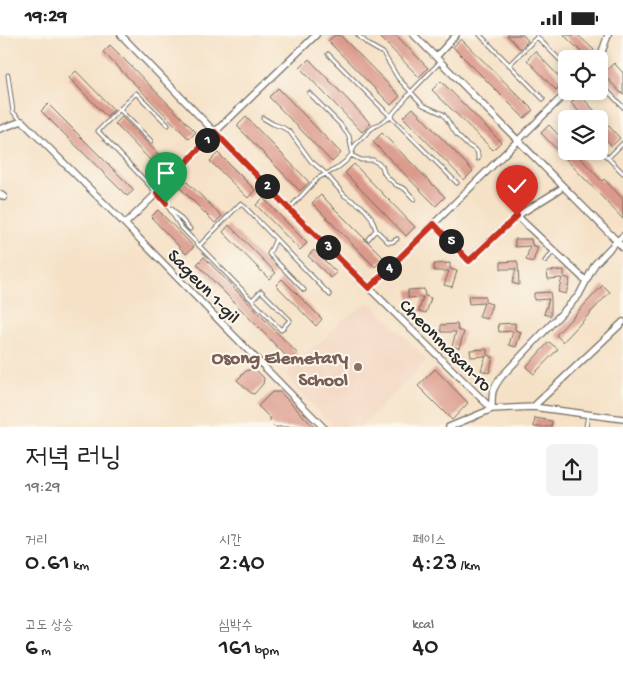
<!DOCTYPE html>
<html lang="ko">
<meta charset="utf-8">
<style>
:root{--surface:#fff;--page:#f2f2f2;--text:#222;--muted:#767676}
body{margin:0;font-family:"Gochi Hand","Poor Story",sans-serif;background:var(--page);color:var(--text);height:100vh;display:flex;flex-direction:column;font-size:19px;white-space:nowrap}
*{box-sizing:border-box;margin:0}
p{font-size:16px;color:var(--muted)}
.icon{flex:none;width:28px;height:28px;fill:none;stroke:currentColor;stroke-width:2;stroke-linecap:round;stroke-linejoin:round}
.map{position:relative;height:392px;overflow:hidden}
.drawer{display:flex;flex-direction:column;background:var(--surface);flex:1}
.drawer>*{flex:none}
.controls{position:absolute;left:558px;top:15px;display:grid;gap:10px}
.controls a{display:grid;place-items:center;width:50px;height:50px;border-radius:8px;background:var(--surface);box-shadow:0 2px 8px #0003;font-size:25px}
.pin{position:absolute;display:grid;place-items:center;width:42px;height:42px;color:#fff;margin:-51px -21px;border-radius:50% 50% 50% 0;rotate:-45deg;box-shadow:0 0 5px #0007}
.pin .icon{rotate:45deg}
.km{position:absolute;width:25px;height:25px;margin:-12px;border-radius:50%;background:#222;color:#fff;font-size:14px;line-height:25px;text-align:center}
.round{display:grid;place-items:center;flex:none;width:52px;height:52px;border-radius:8px;background:var(--page)}
.headline{display:flex;align-items:center;justify-content:space-between;height:85px;padding:0 25px}
h1{font-size:28px;font-weight:600;line-height:38px}
.figures{display:grid;grid-template-columns:repeat(3,1fr);gap:8px;height:85px;padding:5px 25px}
.figures div{display:grid;align-content:center}
.figures b{font-size:25px;font-weight:600}
.figures small{font-size:14px;font-weight:400}
.figures p{font-size:14px}
.status{display:flex;justify-content:space-between;align-items:center;height:35px;padding:0 25px;background:var(--surface);direction:ltr}
.status svg{height:14px;fill:currentColor}
.map>svg:first-child{display:block}
.built{fill:#f3d4bf}
.building{fill:#da998a}
.lines{fill:none;stroke-linecap:round;stroke-linejoin:round}
.lane-casing{stroke:#726b61;stroke-width:5}
.street-casing{stroke:#726b61;stroke-width:8}
.lane{stroke:#fff;stroke-width:3}
.street{stroke:#fff;stroke-width:5.5}
.route-casing{stroke:#fff;stroke-width:10}
.route{stroke:#c8321e;stroke-width:6}
.education-dot{fill:#8d6e63;stroke:#fbf7ec;stroke-width:2}
.labels{text-anchor:middle;stroke-width:4;stroke-linejoin:round;paint-order:stroke}
.street-label{font-size:19px;fill:#2b2b2b;stroke:#fbf7ec}
.education-label{font-size:19px;font-weight:bold;fill:#785e54;stroke:#fbf7ec;text-anchor:end}
</style>
<div class="status"><b>19:29</b><svg viewBox="0 0 49 12"><path d="M0 12V9h3v3zM5 12V6h3v6zM10 12V3h3v9zM15 12V0h3v12zM26 1h20v11H26zM47 4h2v5h-2z"/></svg></div>
<div class="map">
<svg width="623" height="392" viewBox="0 0 623 392">
<rect width="100%" height="100%" fill="#fbf7ec"/>
<filter id="ink" filterUnits="userSpaceOnUse"><feTurbulence type="fractalNoise" baseFrequency=".02" numOctaves="2"/><feDisplacementMap in="SourceGraphic" scale="10" xChannelSelector="R" yChannelSelector="G"/><feConvolveMatrix kernelMatrix="1 2 1 2 8 2 1 2 1" color-interpolation-filters="sRGB"/></filter>
<filter id="wash" filterUnits="userSpaceOnUse"><feTurbulence type="fractalNoise" baseFrequency=".0096" numOctaves="4" result="noise"/><feDisplacementMap in="SourceGraphic" scale="20" xChannelSelector="R" yChannelSelector="G"/><feGaussianBlur stdDeviation="1.12" result="paint"/><feColorMatrix in="noise" values="0 0 0 0 0 0 0 0 0 0 0 0 0 0 0 0 0 1.4 0 .05"/><feComposite in="paint" operator="in"/></filter>
<g filter="url(#wash)">
<rect width="100%" height="100%" fill="#f5e1c6"/>
<!-- built -->
<path class="built" d="M370,267l57,58 -66,67h-27l-46,-47v-7l59,-57z"/>
<g id="blocks">
<!-- building -->
<path class="building" d="M335,0h5l60,61 -9,9 -63,-64z
M378,0h18l32,33 -9,9z
M507,0h16l5,6 -8,8z
M564,0h14l16,15 -7,8z
M461,4l72,71 -9,8 -71,-71z
M110,10l86,87 -7,7 -86,-87z
M535,16l29,31 -8,8 -29,-30z
M309,24l62,65 -9,8 -62,-64z
M614,28l9,10v22l-20,-21z
M76,36l38,39 -7,7 -38,-39z
M441,46l60,61 -8,8 -61,-60z
M278,53l63,65 -9,9 -63,-65z
M580,60l40,43 -8,8 -13,-14v-13h-13l-15,-16z
M48,69l86,86 -7,6 -86,-85z
M413,73l60,63 -9,9 -61,-63z
M122,82l42,43 -7,7 -42,-43z
M246,82l63,65 -9,9 -63,-65z
M549,90l17,18v8h8l28,30 2,-2 19,20v20l-82,-86z
M382,98l63,64 -9,9 -63,-64z
M218,118l37,37 -7,8 -38,-37z
M354,129l61,63 -9,9 -61,-63z
M186,146l36,35 -7,7 -35,-35z
M321,160l44,44v2l3,1 16,16 -9,9 -63,-64z
M263,163l44,45 -7,7 -44,-45z
M158,175l36,37 -8,7 -35,-37z
M229,190l47,48 -7,6 -46,-47z
M515,204h16l1,6 6,2 -5,15 -7,-2 4,-14 -15,1z
M314,215l23,23 -6,5 -23,-22z
M204,222l93,96 -7,7 -93,-96z
M517,226l1,4 1,20 -7,-2 4,-14h-15v-7z
M450,228v6l7,2 -5,16 -8,-2 5,-14h-15v-7z
M564,235v7l6,2 -4,15 -8,-2 4,-14 -14,1 -1,-8z
M282,244l40,40 -6,7 -40,-41z
M603,250l7,7 -47,50 -7,-7z
M424,254l1,7 6,2 -5,15 -7,-2 4,-14 -15,1v-8z
M550,257l1,7v17l-7,-2 5,-15 -15,1v-7z
M468,261h17v6l7,2 -5,15 -8,-2 5,-14 -15,1z
M515,288v7l6,2 -5,15 -7,-2 4,-14 -14,1 -1,-8z
M457,289l1,6 6,2 -5,16 -7,-2 4,-14h-15v-7z
M549,307l9,7 -24,25 -8,-7z
M487,314v6l6,2 -4,16 -8,-3 5,-14 -15,1 -1,-7z
M254,333l10,10 -1,6 -9,10 -3,-1 -14,-13 9,-9z
M435,334l33,34 -16,17 -34,-34z
M272,357h8l34,35h-39l-6,-6 2,-2 -13,-13z
M535,383l17,3 -1,6h-17z"/>
</g>
</g>
<g filter="url(#ink)">
<use href="#blocks" fill-opacity="0" stroke="#726b61" stroke-width="1"/>
<g class="lines">
<defs>
<path id="lane" d="M358,0l3,3 8,7 14,8 15,25 25,27 20,9 3,4 11,17 9,9 11,7 1,4v4
M480,0l63,64
M537,2l29,29
M328,19l129,129
M509,30l28,-28v-2
M8,40l5,37 9,9
M599,47l24,25
M309,58l31,31 9,12 3,15
M120,75l31,31
M263,83l10,6 9,3 8,5 21,29 15,13 19,22 16,10 5,5 5,6 5,13 12,12h4l5,-3
M599,114l24,24
M351,120l10,5h12l9,6 2,7 3,4 9,8 9,4 9,10
M608,123l15,-15
M166,168l14,23 101,104 9,-10 -29,-29 -9,9
M168,170l-70,-74 38,-38 32,32
M172,174l18,20
M289,174l29,-31 18,-9 10,-8 5,-6 4,-10 16,-16 19,-12 21,-25 29,-30
M276,204l-7,15 35,36
M368,204l8,-9
M199,211l42,-43 89,92
M545,226l9,-10
M586,392l2,-12"/>
<path id="street" d="M121,0l168,174 203,200 41,-2 90,12
M414,0l203,206 6,-5
M436,22l20,-22
M599,25l9,-25
M0,94l22,-8 103,103 198,203
M0,159l4,3
M517,181l69,65
M125,189l32,-31 58,-61 101,-97
M434,189l35,36 48,-44 42,-26
M369,253l199,-197
M533,372l90,-85
M449,392l43,-18c0,-17 -1,-18 10,-33l77,-81 16,-31 22,-23 6,7"/>
</defs>
<!-- lane casing -->
<use href="#lane" class="lane-casing"/>
<!-- street casing -->
<use href="#street" class="street-casing"/>
<!-- lane -->
<use href="#lane" class="lane"/>
<!-- street -->
<use href="#street" class="street"/>
</g>
</g>
<g class="lines" filter="url(#ink)">
<defs>
<path id="route" d="M166,168l-9,-10 58,-61 74,77 80,79 65,-64 35,37 48,-45"/>
</defs>
<!-- route casing -->
<use href="#route" class="route-casing"/>
<!-- route -->
<use href="#route" class="route"/>
</g>
<!-- markers -->
<circle class="education-dot" cx="358" cy="332" r="5"/>
<g class="labels">
<!-- street labels -->
<g class="street-label">
<text transform="translate(205 250) rotate(46)" y="7">Sageun 1-gil</text>
<text transform="translate(447 309) rotate(45)" y="7">Cheonmasan-ro</text>
</g>
<!-- education labels -->
<g class="education-label">
<text x="348" y="328">Osong Elemetary<tspan x="348" dy="22">School</tspan></text>
</g>
</g>
</svg>
<div class="controls">
<a><svg class="icon" aria-label="locate" viewBox="0 0 24 24"><circle cx="12" cy="12" r="6"/><path d="M12 2v4M12 18v4M2 12h4M18 12h4"/></svg></a>
<a><svg class="icon" aria-label="layers" viewBox="0 0 24 24"><path d="M12 4l9 5-9 5-9-5zM3 14l9 5 9-5"/></svg></a>
</div>
<div class="pin" style="left:166px;top:168px;background:#1e9e55"><svg class="icon" aria-label="arrive" viewBox="0 0 24 24"><path d="M6 21V4h12l-3 4 3 4H6"/></svg></div>
<div class="pin" style="left:517px;top:181px;background:#d93025"><svg class="icon" aria-label="check" viewBox="0 0 24 24"><path d="M5 12l5 5 9-10"/></svg></div>
<b class="km" style="left:207px;top:105px">1</b>
<b class="km" style="left:267px;top:151px">2</b>
<b class="km" style="left:328px;top:212px">3</b>
<b class="km" style="left:389px;top:233px">4</b>
<b class="km" style="left:451px;top:206px">5</b>
</div>
<section class="drawer">
<div class="headline"><div><h1>저녁 러닝</h1><p>19:29</p></div><a class="round"><svg class="icon" aria-label="share" viewBox="0 0 24 24"><path d="M12 15V3M7 8l5-5 5 5M5 13v7h14v-7"/></svg></a></div>
<div class="figures">
<div><p>거리</p><b>0.61<small> km</small></b></div>
<div><p>시간</p><b>2:40</b></div>
<div><p>페이스</p><b>4:23<small> /km</small></b></div>
</div>
<div class="figures">
<div><p>고도 상승</p><b>6<small> m</small></b></div>
<div><p>심박수</p><b>161<small> bpm</small></b></div>
<div><p>kcal</p><b>40</b></div>
</div>
</section>
